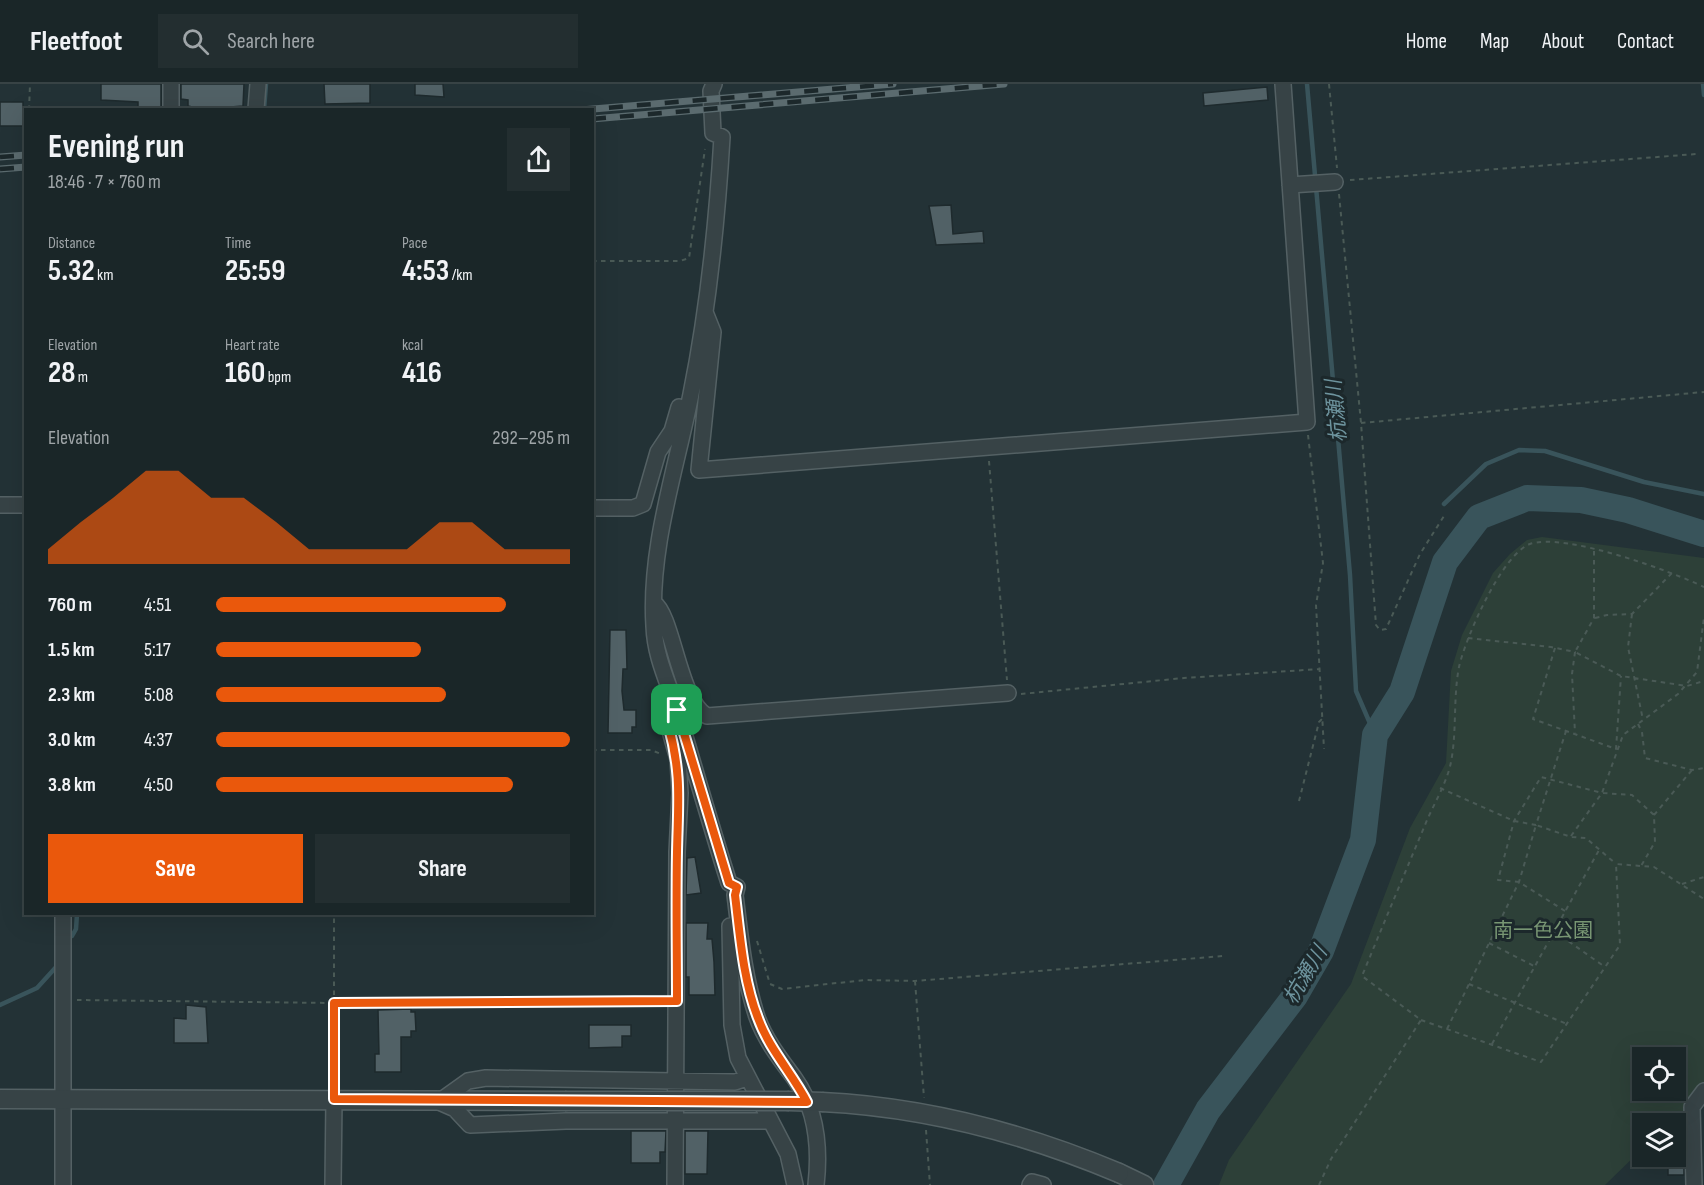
<!DOCTYPE html>
<meta charset="utf-8">
<style>
:root{--surface:#1a2628;--page:#232e30;--text:#f1f3f6;--muted:#9fa5a8;--line:#384345;--accent:#ea580c}
body{margin:0;font-family:"Sofia Sans Condensed","Noto Sans JP",sans-serif;background:var(--page);color:var(--text);height:100vh;display:flex;flex-direction:column;font-size:22px;white-space:nowrap}
*{box-sizing:border-box;margin:0}
p{font-size:20px;color:var(--muted)}
.icon{flex:none;width:33px;height:33px;fill:none;stroke:currentColor;stroke-width:2;stroke-linecap:round;stroke-linejoin:round}
.map{position:relative;flex:1;overflow:hidden}
.panel{position:absolute;left:24px;top:24px;width:570px;height:807px;display:flex;flex-direction:column;background:var(--surface);border-radius:0px;box-shadow:0 6px 24px #0002,0 0 0 2px var(--line)}
.panel>*{flex:none}
.fabs{position:absolute;left:1632px;top:963px;display:grid;gap:12px}
.fabs a{display:grid;place-items:center;width:54px;height:54px;border-radius:0px;background:var(--surface);box-shadow:0 6px 24px #0002,0 0 0 2px var(--line);font-size:30px}
.pin{position:absolute;display:grid;place-items:center;width:51px;height:51px;color:#fff;margin:-26px;border-radius:12px;box-shadow:0 3px 9px #0006}
.round{display:grid;place-items:center;flex:none;width:63px;height:63px;border-radius:0px;background:var(--page)}
.head{display:flex;align-items:center;justify-content:space-between;height:102px;padding:0 24px}
h1{font-size:33px;font-weight:700;line-height:45px}
.metrics{display:grid;grid-template-columns:repeat(3,1fr);gap:9px;height:102px;padding:6px 24px}
.metrics div{display:grid;align-content:center}
.metrics b{font-size:30px;font-weight:700}
.metrics small{font-size:16px;font-weight:400}
.metrics p{font-size:16px}
.chart{height:168px;padding:12px 24px}
.chart p{display:flex;justify-content:space-between}
.chart svg{width:100%;height:108px;margin-top:6px;fill:var(--accent);opacity:.7}
.button{display:flex;gap:12px;margin-top:auto;padding:12px 24px}
.button a{flex:1;height:69px;border-radius:0px;background:var(--accent);color:#fff;font-size:24px;font-weight:700;line-height:69px;text-align:center}
.button a+a{background:var(--page);color:var(--text)}
ul{padding:0 24px;list-style:none;font-size:20px}
li{display:grid;grid-template-columns:96px 72px 1fr;align-items:center;height:45px}
li i{height:15px;border-radius:8px;background:var(--accent)}
header{display:flex;align-items:center;gap:36px;box-sizing:border-box;height:84px;padding:0 30px;background:var(--surface);border-bottom:2px solid var(--line)}
header strong{font-size:28px}
nav{display:flex;gap:33px;margin-inline-start:auto;font-size:21px}
.search{width:420px;height:54px;background:var(--page);display:flex;align-items:center;gap:15px;box-sizing:border-box;padding:0 21px;border-radius:0px;color:var(--muted);font-size:22px}
.map>svg:first-child{display:block}
.green{fill:#2d4038;fill-rule:evenodd}
.lines{fill:none;stroke-linecap:round;stroke-linejoin:round}
.stream{stroke:#39545b;stroke-width:4.5}
.river{stroke:#39545b;stroke-width:26}
.building{fill:#516166;stroke:#1e2a2d;stroke-width:1.5}
.minor-casing{stroke:#546164;stroke-width:18}
.tertiary-casing{stroke:#546164;stroke-width:21}
.path{stroke:#4a5a56;stroke-width:2;stroke-dasharray:4.5 4.5;stroke-linecap:butt}
.minor{stroke:#374346;stroke-width:15}
.tertiary{stroke:#374346;stroke-width:18}
.rail-casing{stroke:#5b6b6f;stroke-width:7}
.rail{stroke:#1c282b;stroke-width:4.5;stroke-dasharray:14;stroke-linecap:butt}
.tertiary-bridge-casing{stroke:#546164;stroke-width:21;stroke-linecap:butt}
.tertiary-bridge{stroke:#374346;stroke-width:18}
.route-casing{stroke:#fff;stroke-width:12}
.route{stroke:#ea580c;stroke-width:8}
.labels{text-anchor:middle;stroke-width:6;stroke-linejoin:round;paint-order:stroke}
.park-label{font-size:20px;fill:#789673;stroke:#1c282b}
.water-label{font-size:21px;font-style:italic;fill:#6e949e;stroke:#1c282b}
</style>
<header>
<strong>Fleetfoot</strong>
<div class="search"><svg class="icon" aria-label="search" viewBox="0 0 24 24"><circle cx="10" cy="10" r="6"/><path d="M15 15l6 6"/></svg>Search here</div>
<nav><a>Home</a><a>Map</a><a>About</a><a>Contact</a></nav>
</header>
<div class="map">
<svg width="1704" height="1101" viewBox="0 0 1704 1101">
<rect width="100%" height="100%" fill="#233236"/>
<!-- green -->
<path class="green" d="M1542,453l162,21v536l-33,29 -29,1v25l-37,36h-386l10,-25 122,-176 59,-156 36,-65 5,-92 11,-36 31,-62 17,-19 17,-14zM1642,974h34v32h-34z"/>
<g class="lines">
<!-- stream -->
<path class="stream" d="M1307,0l43,491 6,116 19,44
M1703,0l1,11
M264,26l2,-26
M1444,420l42,-40 33,-14 26,1 99,31 60,12
M72,852l4,-7 1,-15
M0,921l37,-17 20,-22"/>
<!-- river -->
<path class="river" d="M1166,1101l42,-75 87,-114 26,-45 42,-111 12,-105 27,-43 43,-130 34,-45 48,-19 54,2 47,10 76,24"/>
</g>
<!-- building -->
<path class="building" d="M101,0h60v23l-23,3v-8l-37,-2z
M181,0h63l-1,22 -50,4v-3l-5,-1v-6l-7,-1z
M324,0h46v19l-45,1z
M415,0h28l1,13 -29,-2z
M1267,3l1,13 -64,6 -1,-13z
M0,18h23v24h-23z
M951,121l2,29 30,-3 1,12 -48,2 -7,-39z
M610,546h16l1,39h-4l-1,22 2,19h12v17h-4v6h-24z
M695,773l6,36 -15,2 1,-37z
M686,839h22l-1,16h5l2,23 1,33h-26v-18h-3z
M186,921l20,2 2,36h-34v-25l12,1z
M411,925v3h4l1,19h-5v6h-10v35h-26v-18h4l-1,-44z
M589,941h42v11h-9v11l-33,1z
M631,1047h35l-1,21h-5v11h-29z
M685,1047h23l-1,43h-22z
M1668,1072h16v19h-16z"/>
<g class="lines">
<defs>
<path id="minor" d="M714,0l-3,7 2,42 9,4c-5,86 -14,173 -31,257 -15,76 -42,154 -37,232 1,32 15,58 24,87 17,57 33,114 51,170l8,4 -2,8c5,40 9,83 22,122 8,23 24,43 38,62 22,31 25,70 21,106
M256,25l2,-25
M171,26v-26
M1290,101l45,-3
M705,228l8,20 -14,138 608,-48 -24,-338
M0,421h26
M592,424h41l10,-4 15,-52 14,-21 7,-24
M654,519c19,13 25,98 53,113l301,-23
M730,842l2,99 6,33 50,96 7,31
M440,1017l28,-20 18,-3 249,4 12,-4
M439,1018l16,7 15,16 96,-4h204
M63,1101v-271
M333,1101l1,-86
M675,1101l2,-333 3,-59 -2,-34 -10,-35 9,-14
M1030,1101l2,-3 11,3
M1694,1101l-2,-78 12,-16"/>
<path id="tertiary" d="M0,1015l565,2
M789,1017l33,1
M1119,1089l25,12"/>
</defs>
<!-- minor casing -->
<use href="#minor" class="minor-casing"/>
<!-- tertiary casing -->
<use href="#tertiary" class="tertiary-casing"/>
<!-- path -->
<path class="path" d="M1329,0l8,84
M29,26l1,-26
M1350,96l347,-26
M1339,110l22,229 15,202 4,5 6,-1 34,-75 24,-38
M592,177h88l9,-3 16,-109
M1361,339l343,-31
M1308,351l15,128 -7,42 8,144
M989,377l18,219
M1594,467v67l-19,34 46,24 66,10 17,-5
M1632,530l-4,33 15,73
M1595,534l12,-3 25,-1 41,-42
M1468,554l83,9 24,5 -3,22 3,59
M1555,564l-22,71 83,30 5,-73
M1021,610l163,-16 136,-9
M1638,640l4,8 3,26 47,12 12,-2
M592,666h59l10,4
M1440,704l74,33 22,4 30,-94
M1299,717l20,-79 3,-3
M1654,731l38,-45
M1571,752l31,-43 30,2 22,20 1,27 -14,24
M1682,800l22,-7
M1565,827l-46,-29 -21,-2 16,-59 27,-44 61,16 21,-58 55,-41 19,-22 7,-55
M1554,847l51,36
M757,857l13,43 12,5 83,-9 50,1 308,-25
M1489,859l45,23
M915,897l9,117
M1469,900l98,40
M77,916l257,3 328,-2
M1421,936l120,42 79,-117 -4,-81 38,3 50,32
M1447,945l72,-147 17,-57 35,12 15,1 30,26
M1492,960l107,-194
M334,1001v-171
M926,1046l4,55
M1319,1101l12,-26 90,-139 -59,-44c21,-51 42,-101 63,-151 8,-20 22,-42 26,-63 6,-31 2,-64 8,-95 6,-28 43,-113 71,-123 34,-12 141,27 174,43"/>
<!-- minor -->
<use href="#minor" class="minor"/>
<!-- tertiary -->
<use href="#tertiary" class="tertiary"/>
<defs>
<path id="rail" d="M581,26l312,-26
M592,35l412,-35
M0,73l26,-2
M0,85l26,-2"/>
</defs>
<!-- rail casing -->
<use href="#rail" class="rail-casing"/>
<!-- rail -->
<use href="#rail" class="rail"/>
<defs>
<path id="tertiary-bridge" d="M565,1017h224
M822,1018c104,5 202,31 297,71"/>
</defs>
<!-- tertiary-bridge casing -->
<use href="#tertiary-bridge" class="tertiary-bridge-casing"/>
<!-- tertiary-bridge -->
<use href="#tertiary-bridge" class="tertiary-bridge"/>
</g>
<g class="lines">
<defs>
<path id="route" d="M677,626l52,173 8,4 -2,8c5,40 8,85 23,123 11,31 34,55 49,84l-473,-3v-96l343,-2c0,-49 -1,-99 0,-149 1,-50 5,-78 -9,-128z"/>
</defs>
<!-- route casing -->
<use href="#route" class="route-casing"/>
<!-- route -->
<use href="#route" class="route"/>
</g>
<g class="labels">
<!-- park labels -->
<g class="park-label">
<text x="1543" y="853">南一色公園</text>
</g>
<!-- water labels -->
<g class="water-label">
<text transform="translate(1336 327) rotate(-95)" y="7">杭瀬川</text>
<text transform="translate(1305 891) rotate(-59)" y="7">杭瀬川</text>
</g>
</g>
</svg>
<div class="fabs">
<a><svg class="icon" aria-label="locate" viewBox="0 0 24 24"><circle cx="12" cy="12" r="6"/><path d="M12 2v4M12 18v4M2 12h4M18 12h4"/></svg></a>
<a><svg class="icon" aria-label="layers" viewBox="0 0 24 24"><path d="M12 4l9 5-9 5-9-5zM3 14l9 5 9-5"/></svg></a>
</div>
<div class="pin" style="left:677px;top:626px;background:#1e9e55"><svg class="icon" aria-label="arrive" viewBox="0 0 24 24"><path d="M6 21V4h12l-3 4 3 4H6"/></svg></div>
<section class="panel">
<div class="head"><div><h1>Evening run</h1><p>18:46 · 7 × 760 m</p></div><a class="round"><svg class="icon" aria-label="share" viewBox="0 0 24 24"><path d="M12 15V3M7 8l5-5 5 5M5 13v7h14v-7"/></svg></a></div>
<div class="metrics">
<div><p>Distance</p><b>5.32<small> km</small></b></div>
<div><p>Time</p><b>25:59</b></div>
<div><p>Pace</p><b>4:53<small> /km</small></b></div>
</div>
<div class="metrics">
<div><p>Elevation</p><b>28<small> m</small></b></div>
<div><p>Heart rate</p><b>160<small> bpm</small></b></div>
<div><p>kcal</p><b>416</b></div>
</div>
<div class="chart"><p><span>Elevation</span>292–295 m</p>
<svg viewBox="0 0 160 44" preserveAspectRatio="none"><path d="M0 44V38L10 27L20 17L30 6L40 6L50 17L60 17L70 27L80 38L90 38L100 38L110 38L120 27L130 27L140 38L150 38L160 38V44z"/></svg>
</div>
<ul>
<li><b>760 m</b>4:51<i style="width:82%"></i></li>
<li><b>1.5 km</b>5:17<i style="width:58%"></i></li>
<li><b>2.3 km</b>5:08<i style="width:65%"></i></li>
<li><b>3.0 km</b>4:37<i style="width:100%"></i></li>
<li><b>3.8 km</b>4:50<i style="width:84%"></i></li>
</ul>
<div class="button"><a>Save</a><a>Share</a></div>
</section>
</div>
